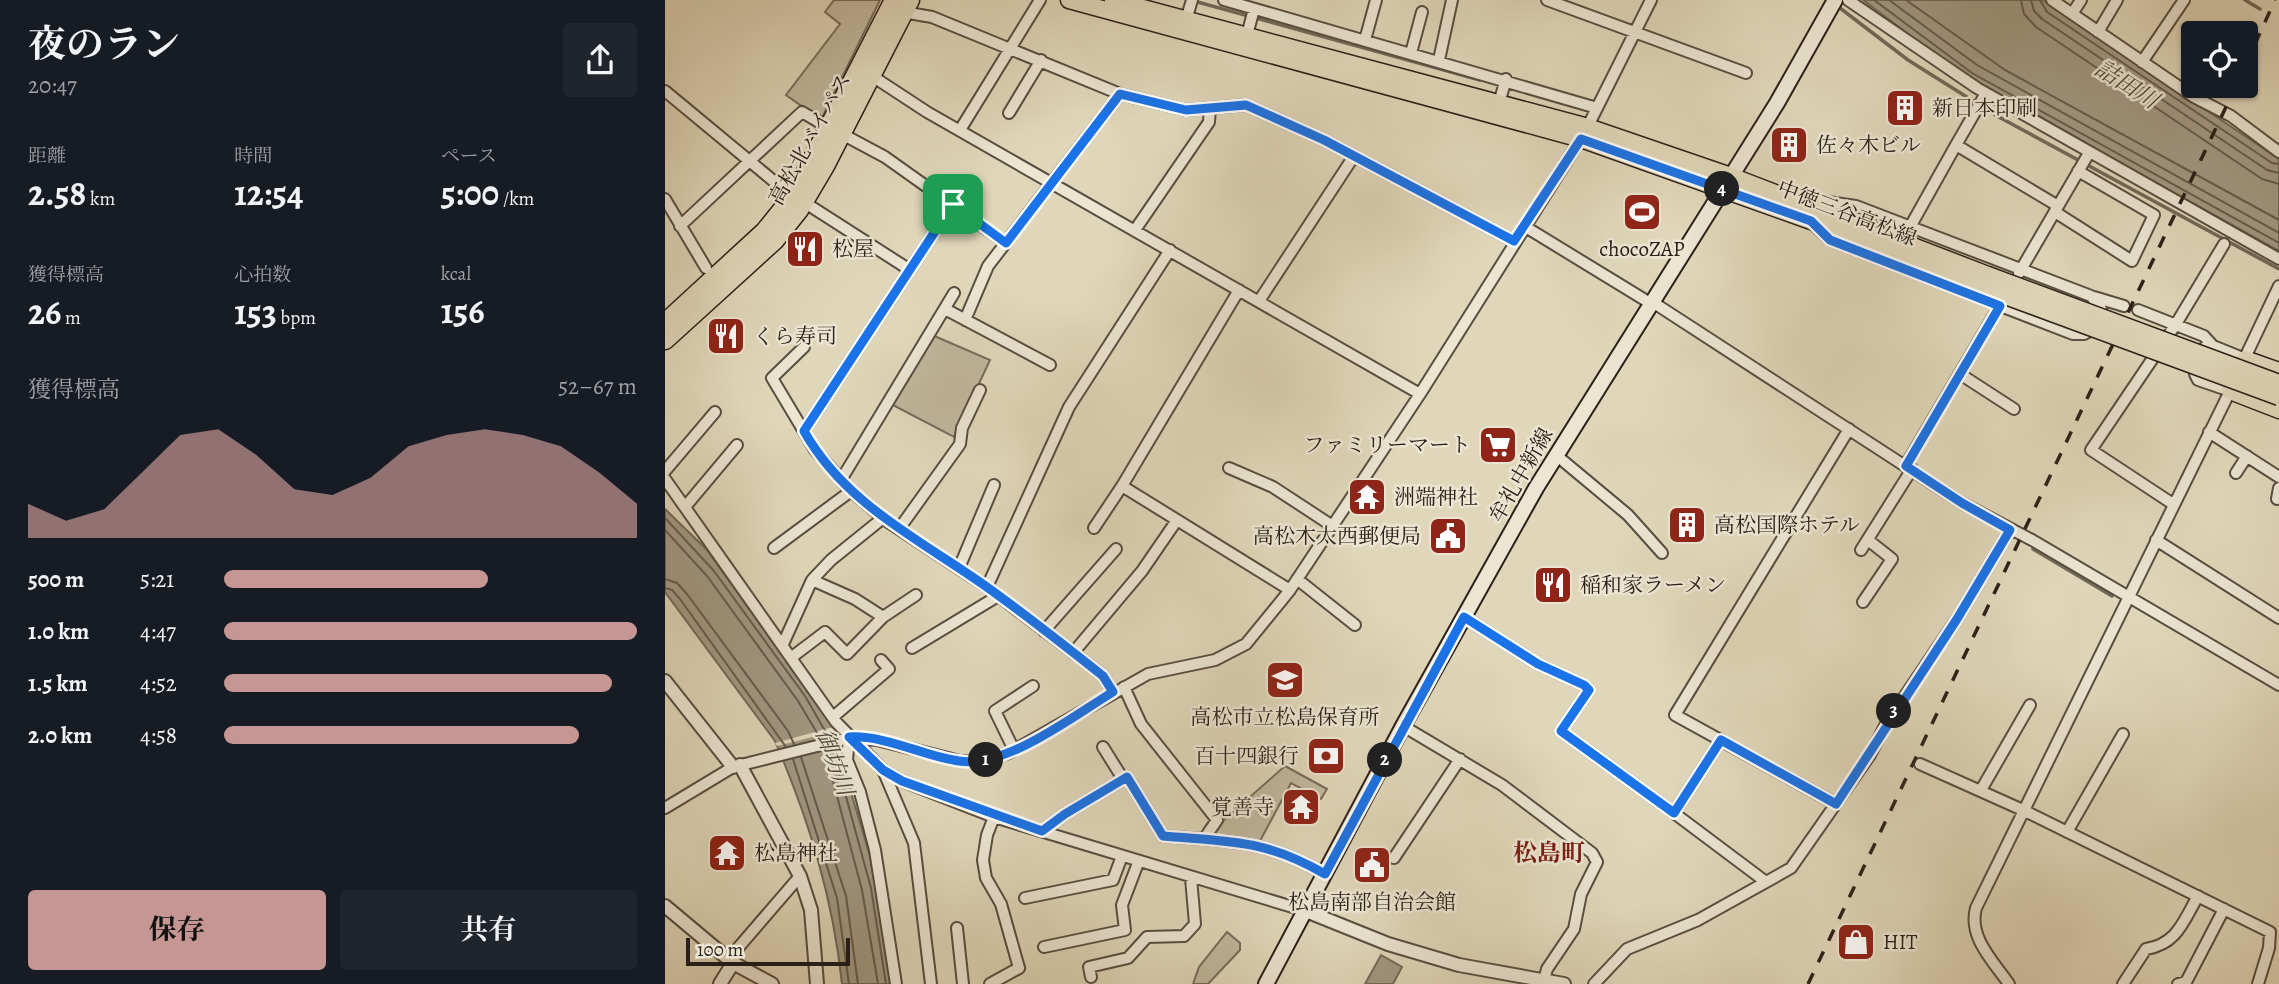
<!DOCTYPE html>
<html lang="ja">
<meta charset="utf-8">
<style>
:root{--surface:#171b24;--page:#20242c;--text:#f1f3f6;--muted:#9ea1a6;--accent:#c59692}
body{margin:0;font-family:Alegreya,"Noto Serif JP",serif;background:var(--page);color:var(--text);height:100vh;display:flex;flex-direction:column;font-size:26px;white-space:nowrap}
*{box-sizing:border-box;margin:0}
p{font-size:23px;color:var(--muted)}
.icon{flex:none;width:38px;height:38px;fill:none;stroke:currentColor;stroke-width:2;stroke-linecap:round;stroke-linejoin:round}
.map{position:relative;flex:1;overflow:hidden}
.sheet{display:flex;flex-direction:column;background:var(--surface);width:665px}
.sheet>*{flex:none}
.fabs{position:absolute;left:1516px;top:21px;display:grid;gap:14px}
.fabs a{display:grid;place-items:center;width:77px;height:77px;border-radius:7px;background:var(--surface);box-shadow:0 2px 5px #0004;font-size:35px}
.scale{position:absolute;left:21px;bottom:18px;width:164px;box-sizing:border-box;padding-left:7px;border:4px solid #2b2018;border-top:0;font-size:19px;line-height:24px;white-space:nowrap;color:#2b2018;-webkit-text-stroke:5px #ebe5d2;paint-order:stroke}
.pin{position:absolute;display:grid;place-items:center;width:60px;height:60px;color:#fff;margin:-30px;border-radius:14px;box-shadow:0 4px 10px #0006}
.km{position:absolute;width:35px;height:35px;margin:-18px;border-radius:50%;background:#222;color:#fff;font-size:19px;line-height:35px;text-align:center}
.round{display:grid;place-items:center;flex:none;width:74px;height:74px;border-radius:7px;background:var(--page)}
.head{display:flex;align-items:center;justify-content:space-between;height:119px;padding:0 28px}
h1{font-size:38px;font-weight:700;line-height:52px}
.stats{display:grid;grid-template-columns:repeat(3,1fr);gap:10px;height:119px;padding:7px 28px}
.stats div{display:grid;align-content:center}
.stats b{font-size:35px;font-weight:700}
.stats small{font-size:19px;font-weight:400}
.stats p{font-size:19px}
.chart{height:196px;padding:14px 28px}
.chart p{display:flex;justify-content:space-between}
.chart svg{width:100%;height:126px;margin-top:7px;fill:var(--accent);opacity:.7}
.primary-button{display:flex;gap:14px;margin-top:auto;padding:14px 28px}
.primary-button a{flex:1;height:80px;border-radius:7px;background:var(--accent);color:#111;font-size:28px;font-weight:700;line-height:80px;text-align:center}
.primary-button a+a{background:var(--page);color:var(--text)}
ul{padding:0 28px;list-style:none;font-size:23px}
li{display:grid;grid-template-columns:112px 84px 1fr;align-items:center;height:52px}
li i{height:18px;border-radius:9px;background:var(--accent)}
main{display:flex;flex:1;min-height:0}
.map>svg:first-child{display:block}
.green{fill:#c1b89e;stroke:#766c5b;stroke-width:2}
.water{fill:#a29983;stroke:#726958;stroke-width:2}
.pier{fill:#e0d7ba}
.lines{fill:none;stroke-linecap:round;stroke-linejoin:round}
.shore{stroke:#665c4e;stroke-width:2}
.stream{stroke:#726958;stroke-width:3.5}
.minor-casing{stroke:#584e40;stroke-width:14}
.tertiary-casing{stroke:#584e40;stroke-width:16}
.secondary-casing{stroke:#2b2018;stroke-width:18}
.primary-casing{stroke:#2b2018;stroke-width:19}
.trunk-casing{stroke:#2b2018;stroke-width:21}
.minor{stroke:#ebe5d2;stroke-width:10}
.tertiary{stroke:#ebe5d2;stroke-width:12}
.secondary{stroke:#ebe5d2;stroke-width:14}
.primary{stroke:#e0d7ba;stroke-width:16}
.trunk{stroke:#e0d7ba;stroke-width:18}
.rail{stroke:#2b2018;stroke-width:3.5;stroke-dasharray:12 12;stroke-linecap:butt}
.primary-bridge-casing{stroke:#2b2018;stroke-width:19;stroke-linecap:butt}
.primary-bridge{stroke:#e0d7ba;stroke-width:16}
.route-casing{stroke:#fff;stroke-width:14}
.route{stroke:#1a73e8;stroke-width:9}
.labels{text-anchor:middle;stroke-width:5;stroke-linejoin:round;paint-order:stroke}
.poi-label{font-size:21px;fill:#2b2018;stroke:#ebe5d2;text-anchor:start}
.street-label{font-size:21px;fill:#2b2018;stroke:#ebe5d2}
.water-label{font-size:23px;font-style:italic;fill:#554a3d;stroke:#ebe5d2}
.quarter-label{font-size:24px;font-weight:bold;fill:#7a1f14;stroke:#ebe5d2}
</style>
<main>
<section class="sheet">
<div class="head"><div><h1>夜のラン</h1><p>20:47</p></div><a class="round"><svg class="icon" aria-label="share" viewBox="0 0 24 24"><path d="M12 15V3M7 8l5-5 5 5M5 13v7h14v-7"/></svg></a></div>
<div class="stats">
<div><p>距離</p><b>2.58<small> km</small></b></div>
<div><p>時間</p><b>12:54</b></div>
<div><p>ペース</p><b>5:00<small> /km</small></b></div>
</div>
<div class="stats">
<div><p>獲得標高</p><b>26<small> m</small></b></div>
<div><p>心拍数</p><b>153<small> bpm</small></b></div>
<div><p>kcal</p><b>156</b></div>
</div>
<div class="chart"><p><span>獲得標高</span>52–67 m</p>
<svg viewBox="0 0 160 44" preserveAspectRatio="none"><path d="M0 44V32L10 38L20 34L30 21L40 8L50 6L60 15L70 27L80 29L90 23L100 12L110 8L120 6L130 8L140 12L150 21L160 32V44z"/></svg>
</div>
<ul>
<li><b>500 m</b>5:21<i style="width:64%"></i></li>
<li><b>1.0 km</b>4:47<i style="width:100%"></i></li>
<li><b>1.5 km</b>4:52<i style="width:94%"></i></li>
<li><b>2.0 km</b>4:58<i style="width:86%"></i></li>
</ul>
<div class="primary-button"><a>保存</a><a>共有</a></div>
</section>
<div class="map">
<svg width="1614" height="984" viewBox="0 0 1614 984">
<rect width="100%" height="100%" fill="#e0d7ba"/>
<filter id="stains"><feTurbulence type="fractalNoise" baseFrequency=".00286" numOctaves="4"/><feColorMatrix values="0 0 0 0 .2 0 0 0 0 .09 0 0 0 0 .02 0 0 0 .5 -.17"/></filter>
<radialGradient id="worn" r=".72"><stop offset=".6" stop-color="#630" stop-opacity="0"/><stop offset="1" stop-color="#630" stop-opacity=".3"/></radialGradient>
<!-- green -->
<path class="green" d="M169,0h46l-59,120 -35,-25 54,-71 -15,-12z
M267,335l58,25 -36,77 -63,-33z
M620,766l42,23 -6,10 -30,-16 -31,58 -48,-5 13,-17z
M562,932l13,11v7l-32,34h-15l6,-17z"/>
<!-- water -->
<path class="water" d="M1198,0h180l236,159v92l-287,-159 -48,-31z
M0,509l42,41 123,172 40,134 23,128h-51c-9,-86 -33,-164 -67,-243l-110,-149z
M716,955l21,12 -9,17h-28z"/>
<!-- pier -->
<path class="pier" d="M168,727l10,21 -7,-2 -53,14 -5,-10 52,-14 2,-4 -55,14 -2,-3z"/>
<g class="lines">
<!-- shore -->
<path class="shore" d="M1209,0l98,73 307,170
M1224,0l88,65 302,168
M1241,0l99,70 274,150
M1356,0l3,14 12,13 226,152 17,5
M1366,0l3,11 8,8 225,151 12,3
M1375,0l7,12 225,151 7,1
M0,518l49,53 91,125 23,40
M0,530l42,46 91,125 22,37
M0,579l12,4 10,11 101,137 6,13
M0,588l7,2 8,9 106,148
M168,749l38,139 15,96
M160,751l37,139 16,94
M136,757l45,139 12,88
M128,759l44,139 12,86"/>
<!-- stream -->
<path class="stream" d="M1580,0l15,9
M529,1l286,79
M1171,5l72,55 89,56 282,153
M1368,549l79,47"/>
<defs>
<path id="minor" d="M559,0l373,108
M882,0l199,73
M1183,0l129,88 302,171
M1387,0l142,97 37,19 48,36
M238,12l29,5 188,77 66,16 60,-5 78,35 190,101
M1407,14l9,-14
M521,20l6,-20
M1433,32l19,-32
M582,35l7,-26
M700,40l11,-40
M746,53l11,-41
M774,60l13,-60
M1477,62l42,-62
M204,74l58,38 493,282
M0,91l117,97 128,82
M1321,93l-30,52 102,61
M834,103l7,-24
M344,113l32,-53
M295,130l80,-130
M177,134l43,23 121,86
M1135,198l56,8 235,90 10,13 -7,20 -10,5h-11l-243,-94 -15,-14
M0,199l41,69
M1390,212l77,49 22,-46 -76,-44
M15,226l122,-114 27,16
M859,226l126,77
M1245,227l46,-82
M470,230l74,-108 1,-13
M1354,273l70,-120
M1429,297l30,9
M594,301l95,-145
M986,301l311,202 70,37 247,145
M280,309l105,56
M1473,310l66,26 9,10
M300,320l23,-54 132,-172
M139,347l-32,31 43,72 35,40 38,32 99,65 92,70 24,19 10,16
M1577,364l37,-78
M1295,374l54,35
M1565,391l-32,-11 -3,-6 10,-27 8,-1 32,13
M139,431l149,-227
M1544,432l70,45
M891,455l72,60 34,38
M1241,465l96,-163
M564,468l44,19 61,40
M0,471l50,-59
M1571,473l11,-17
M0,479l171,243 47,48 19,11 92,36 312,94
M176,480l113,-187
M1612,499l2,-11
M1508,504l-82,-54 85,-126 48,-80
M20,507l52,-62
M512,520l113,70
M429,528l28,-42
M234,529l61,-85 2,-16 18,-38
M1491,540l123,78
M109,548l77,-57
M1196,550l51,-81
M294,568l35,-83
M632,579l58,46
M147,580l43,19 28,18 33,-22
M322,587l82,-180 101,-157
M1198,602l29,-43 -24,-19
M799,617l74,47 46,21 5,5 -28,41 113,82 47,-73
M379,631l72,-82
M118,644l29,-64 19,-20 52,-42
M247,648l86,-52
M408,653l69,-82 35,-51 -55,-34 117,-196
M127,657l33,-25 22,22 36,-37
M459,687l17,37 76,96 -13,19
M168,717l56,-48 -8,-9
M738,726l99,59 90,68 5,9 -16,32 -7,35 -27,40 -3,11
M184,738l-2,22 13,32 15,58 21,134
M438,747l20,32
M349,750l-19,-39 38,-25
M1255,764l105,47 245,121 -1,16 -11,36
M218,770l31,73 17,141
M1316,790l49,-85
M1171,804l-161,-89 174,-286
M0,808l68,-41 116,-29 28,2 83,21h21l28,-8 139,-79 67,-14 31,-16 44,-54 130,-196 165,-262 66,-132
M1009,813l92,69
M377,831l23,-17 62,-37 36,59c68,6 101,3 162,38
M1402,832l56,-98
M729,858l66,-99
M360,898l88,-18 9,-24
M292,928l6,56
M379,947l81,-17 -3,-25 16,-42
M68,963l5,-15 62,-72
M426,977l-2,-10 39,-9 19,-21 37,-1 11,-12 -4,-46
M325,984l29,-16 -18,-64 -15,-26 -3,-18 4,-25 7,-18
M929,984l33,-35 71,-29 93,-52 79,-113 16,-31 71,-105 53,-89
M1344,984c-16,-23 -41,-47 -33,-76l257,-523
M1458,984l23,-35c31,-5 37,-27 52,-53
M1513,984l8,-2 38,-73"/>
<path id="tertiary" d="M0,681l68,86
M75,765l60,111 11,34 6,74
M0,906l68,57 39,21
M641,911l82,33 71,21 105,19
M55,984l13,-21"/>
<path id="secondary" d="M601,984l137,-258 133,-238 241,-385 58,-103"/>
<path id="primary" d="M404,0l512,139 230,82 170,66
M448,0l475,127 143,49 257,99
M1580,359l34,12
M1565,391l49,19"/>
<path id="trunk" d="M0,323l100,-92 29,-36 100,-195
M0,340l110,-100 24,-30 26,-44 85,-166"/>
</defs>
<!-- minor casing -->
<use href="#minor" class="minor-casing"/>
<!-- tertiary casing -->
<use href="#tertiary" class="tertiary-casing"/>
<!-- secondary casing -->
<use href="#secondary" class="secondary-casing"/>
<!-- primary casing -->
<use href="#primary" class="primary-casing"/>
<!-- trunk casing -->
<use href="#trunk" class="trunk-casing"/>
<!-- minor -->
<use href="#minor" class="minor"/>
<!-- tertiary -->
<use href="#tertiary" class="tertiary"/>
<!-- secondary -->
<use href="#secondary" class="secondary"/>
<!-- primary -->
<use href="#primary" class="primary"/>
<!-- trunk -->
<use href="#trunk" class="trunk"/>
<!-- rail -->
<path class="rail" d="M1580,66l30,-66
M1143,984l428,-898"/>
<defs>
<path id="primary-bridge" d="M1323,275l291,108
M1316,287l298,110"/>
</defs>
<!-- primary-bridge casing -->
<use href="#primary-bridge" class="primary-bridge-casing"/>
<!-- primary-bridge -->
<use href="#primary-bridge" class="primary-bridge"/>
</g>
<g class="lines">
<defs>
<path id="route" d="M455,94l66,16 60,-5 78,35 190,101 67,-102 230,82 19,19 170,66 -94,160 56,37 48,27 -53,89 -121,185 -115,-64 -47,73 -113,-82 28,-41 -5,-5 -46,-21 -74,-47 -139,257c-61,-35 -94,-32 -162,-38l-36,-59 -62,37 -23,17 -140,-50 -19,-11 -34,-33c37,-2 74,19 110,24 48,7 114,-45 154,-69l-10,-16c-39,-31 -78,-62 -119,-91 -65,-46 -139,-81 -180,-154l149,-227 53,39z"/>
</defs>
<!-- route casing -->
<use href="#route" class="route-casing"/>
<!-- route -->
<use href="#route" class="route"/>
</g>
<!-- icons -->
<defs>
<symbol id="building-square" viewBox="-11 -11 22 22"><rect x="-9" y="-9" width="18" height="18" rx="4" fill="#8f2418" stroke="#ebe5d2"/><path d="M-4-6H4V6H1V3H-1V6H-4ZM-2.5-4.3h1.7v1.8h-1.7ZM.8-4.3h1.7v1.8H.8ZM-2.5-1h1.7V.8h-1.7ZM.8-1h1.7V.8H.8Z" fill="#fff"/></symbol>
<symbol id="stadium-square" viewBox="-11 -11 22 22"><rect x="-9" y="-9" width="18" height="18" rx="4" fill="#8f2418" stroke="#ebe5d2"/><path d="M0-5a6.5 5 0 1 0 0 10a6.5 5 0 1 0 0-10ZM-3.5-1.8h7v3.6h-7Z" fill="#fff"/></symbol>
<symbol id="restaurant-square" viewBox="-11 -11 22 22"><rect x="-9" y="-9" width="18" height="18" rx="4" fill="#8f2418" stroke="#ebe5d2"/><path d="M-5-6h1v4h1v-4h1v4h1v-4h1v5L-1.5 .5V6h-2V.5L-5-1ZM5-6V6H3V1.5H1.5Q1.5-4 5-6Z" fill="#fff"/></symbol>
<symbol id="supermarket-square" viewBox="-11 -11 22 22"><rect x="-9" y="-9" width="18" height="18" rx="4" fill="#8f2418" stroke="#ebe5d2"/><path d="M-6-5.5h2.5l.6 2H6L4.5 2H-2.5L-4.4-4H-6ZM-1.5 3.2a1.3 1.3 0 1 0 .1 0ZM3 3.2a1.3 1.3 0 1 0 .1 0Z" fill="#fff"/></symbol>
<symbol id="temple-square" viewBox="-11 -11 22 22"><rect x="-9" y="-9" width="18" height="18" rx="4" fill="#8f2418" stroke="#ebe5d2"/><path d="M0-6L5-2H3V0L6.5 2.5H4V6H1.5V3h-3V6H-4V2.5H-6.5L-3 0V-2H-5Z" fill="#fff"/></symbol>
<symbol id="civic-square" viewBox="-11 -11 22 22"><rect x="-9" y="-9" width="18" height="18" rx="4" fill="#8f2418" stroke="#ebe5d2"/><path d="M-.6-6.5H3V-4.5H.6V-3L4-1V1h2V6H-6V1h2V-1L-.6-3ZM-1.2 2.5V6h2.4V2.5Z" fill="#fff"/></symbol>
<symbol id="school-square" viewBox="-11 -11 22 22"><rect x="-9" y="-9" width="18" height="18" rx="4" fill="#8f2418" stroke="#ebe5d2"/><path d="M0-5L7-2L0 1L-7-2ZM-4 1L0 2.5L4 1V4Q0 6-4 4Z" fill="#fff"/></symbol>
<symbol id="bank-square" viewBox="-11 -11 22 22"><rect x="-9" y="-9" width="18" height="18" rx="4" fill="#8f2418" stroke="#ebe5d2"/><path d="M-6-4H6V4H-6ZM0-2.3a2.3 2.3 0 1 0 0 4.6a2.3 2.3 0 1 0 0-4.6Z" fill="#fff"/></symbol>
<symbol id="shop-square" viewBox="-11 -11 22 22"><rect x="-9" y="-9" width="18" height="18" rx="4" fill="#8f2418" stroke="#ebe5d2"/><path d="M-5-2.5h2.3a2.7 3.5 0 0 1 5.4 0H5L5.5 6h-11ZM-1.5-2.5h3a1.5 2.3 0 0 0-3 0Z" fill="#fff"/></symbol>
</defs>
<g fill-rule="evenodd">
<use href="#building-square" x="1218" y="86" width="44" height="44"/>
<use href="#building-square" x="1102" y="123" width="44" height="44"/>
<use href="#stadium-square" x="955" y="190" width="44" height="44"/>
<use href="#restaurant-square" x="118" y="227" width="44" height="44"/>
<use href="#restaurant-square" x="39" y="314" width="44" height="44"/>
<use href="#supermarket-square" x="811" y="423" width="44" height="44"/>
<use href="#temple-square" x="680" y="475" width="44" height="44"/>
<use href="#building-square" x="1000" y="503" width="44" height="44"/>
<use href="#civic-square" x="761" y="514" width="44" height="44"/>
<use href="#restaurant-square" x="866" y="563" width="44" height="44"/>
<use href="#school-square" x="598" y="658" width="44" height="44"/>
<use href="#bank-square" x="639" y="734" width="44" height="44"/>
<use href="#temple-square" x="614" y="785" width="44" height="44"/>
<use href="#temple-square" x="40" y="831" width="44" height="44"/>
<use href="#civic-square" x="685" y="843" width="44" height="44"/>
<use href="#shop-square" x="1169" y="920" width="44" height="44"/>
</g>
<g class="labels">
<!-- poi labels -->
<g class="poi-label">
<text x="1267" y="115">新日本印刷</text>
<text x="1151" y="152">佐々木ビル</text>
<text x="167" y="256">松屋</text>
<text x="977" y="256" text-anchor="middle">chocoZAP</text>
<text x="88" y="343">くら寿司</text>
<text x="806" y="452" text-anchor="end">ファミリーマート</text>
<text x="729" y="504">洲端神社</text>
<text x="1049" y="532">高松国際ホテル</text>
<text x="756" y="543" text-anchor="end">高松木太西郵便局</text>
<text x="915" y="592">稲和家ラーメン</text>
<text x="620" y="724" text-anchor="middle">高松市立松島保育所</text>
<text x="634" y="763" text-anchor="end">百十四銀行</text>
<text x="609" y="814" text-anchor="end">覚善寺</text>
<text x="89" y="860">松島神社</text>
<text x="707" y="909" text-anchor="middle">松島南部自治会館</text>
<text x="1218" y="949">HIT</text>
</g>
<!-- street labels -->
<g class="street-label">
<text transform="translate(145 139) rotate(-61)" y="7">高松北バイパス</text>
<text transform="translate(1182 213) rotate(21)" y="7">中徳三谷高松線</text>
<text transform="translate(856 475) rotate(-60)" y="7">牟礼中新線</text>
</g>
<!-- water labels -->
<g class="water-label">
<text transform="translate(1462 84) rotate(32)" y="8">詰田川</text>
<text transform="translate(170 762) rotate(70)" y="8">御坊川</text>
</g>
<!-- quarter labels -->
<g class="quarter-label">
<text x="884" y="861">松島町</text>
</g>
</g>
<rect width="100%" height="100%" filter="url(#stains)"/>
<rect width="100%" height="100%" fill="url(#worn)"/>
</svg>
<div class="fabs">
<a><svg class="icon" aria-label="locate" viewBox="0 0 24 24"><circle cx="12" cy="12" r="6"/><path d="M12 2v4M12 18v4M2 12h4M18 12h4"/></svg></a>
</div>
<div class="scale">100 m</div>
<div class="pin" style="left:288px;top:204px;background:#1e9e55"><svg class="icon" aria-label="arrive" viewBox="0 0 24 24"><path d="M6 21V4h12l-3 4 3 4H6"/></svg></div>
<b class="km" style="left:321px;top:760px">1</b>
<b class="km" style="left:720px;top:760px">2</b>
<b class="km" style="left:1229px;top:711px">3</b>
<b class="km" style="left:1057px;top:189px">4</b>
</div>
</main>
